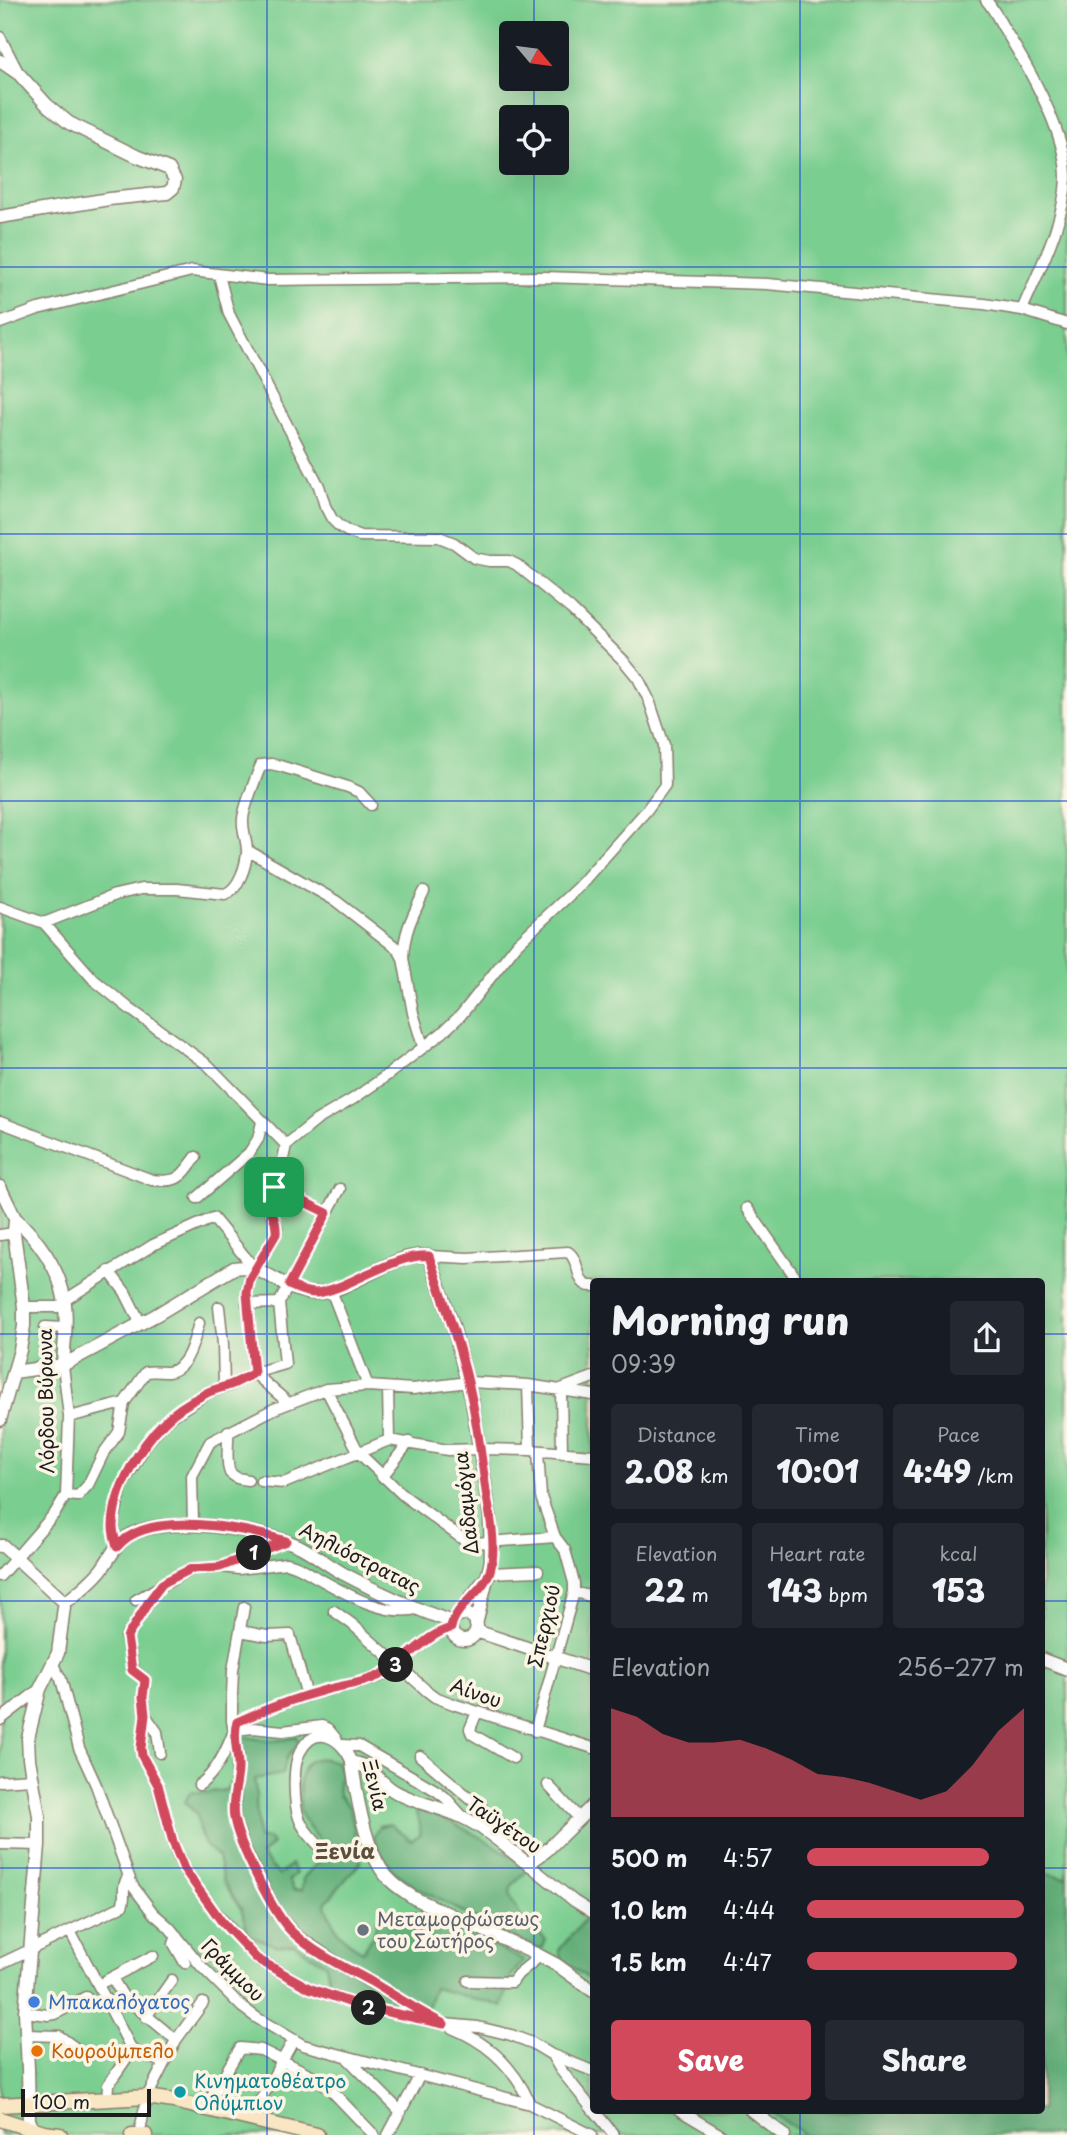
<!DOCTYPE html>
<meta charset="utf-8">
<style>
:root{--surface:#171b24;--page:#242831;--text:#f1f3f6;--muted:#9ea1a6;--accent:#d1495b}
body{margin:0;font-family:"Playpen Sans",sans-serif;background:var(--page);color:var(--text);height:100vh;display:flex;flex-direction:column;font-size:26px;white-space:nowrap}
*{box-sizing:border-box;margin:0}
p{font-size:23px;color:var(--muted)}
.icon{flex:none;width:38px;height:38px;fill:none;stroke:currentColor;stroke-width:2;stroke-linecap:round;stroke-linejoin:round}
.map{position:relative;flex:1;overflow:hidden}
.side{position:absolute;left:590px;top:1278px;width:455px;height:836px;display:flex;flex-direction:column;background:var(--surface);border-radius:7px;box-shadow:0 7px 28px #0002}
.side>*{flex:none}
.needle{width:46px;rotate:119deg}
.buttons{position:absolute;left:499px;top:21px;display:grid;gap:14px}
.buttons a{display:grid;place-items:center;width:70px;height:70px;border-radius:7px;background:var(--surface);box-shadow:0 7px 28px #0002;font-size:35px}
.scale{position:absolute;left:21px;bottom:18px;width:130px;box-sizing:border-box;padding-left:7px;border:4px solid #1c1c1c;border-top:0;font-size:19px;line-height:24px;white-space:nowrap;color:#1c1c1c;-webkit-text-stroke:5px #fcf5e5;paint-order:stroke}
.pin{position:absolute;display:grid;place-items:center;width:60px;height:60px;color:#fff;margin:-30px;border-radius:14px;box-shadow:0 4px 10px #0006}
.km{position:absolute;width:35px;height:35px;margin:-18px;border-radius:50%;background:#222;color:#fff;font-size:19px;line-height:35px;text-align:center}
.round{display:grid;place-items:center;flex:none;width:74px;height:74px;border-radius:7px;background:var(--page)}
.overview{display:flex;align-items:center;justify-content:space-between;height:119px;padding:0 21px}
h1{font-size:38px;font-weight:800;line-height:52px}
.figures{display:grid;grid-template-columns:repeat(3,1fr);gap:10px;height:119px;padding:7px 21px}
.figures div{display:grid;align-content:center;border-radius:7px;background:var(--page);text-align:center}
.figures b{font-size:30px;font-weight:800}
.figures small{font-size:19px;font-weight:400}
.figures p{font-size:19px}
.chart{height:196px;padding:14px 21px}
.chart p{display:flex;justify-content:space-between}
.chart svg{width:100%;height:126px;margin-top:7px;fill:var(--accent);opacity:.7}
.button{display:flex;gap:14px;margin-top:auto;padding:14px 21px}
.button a{flex:1;height:80px;border-radius:7px;background:var(--accent);color:#fff;font-size:28px;font-weight:800;line-height:80px;text-align:center}
.button a+a{background:var(--page);color:var(--text)}
ul{padding:0 21px;list-style:none;font-size:23px}
li{display:grid;grid-template-columns:112px 84px 1fr;align-items:center;height:52px}
li i{height:18px;border-radius:9px;background:var(--accent)}
.map>svg:first-child{display:block}
.green{fill:#7ace90;stroke:#4b7556;stroke-width:2;fill-rule:evenodd}
.forest{fill:#63b17a;stroke:#40664b;stroke-width:2}
.lines{fill:none;stroke-linecap:round;stroke-linejoin:round}
.minor-casing{stroke:#887d6e;stroke-width:13}
.tertiary-casing{stroke:#887d6e;stroke-width:15}
.secondary-casing{stroke:#887d6e;stroke-width:17}
.minor{stroke:#fff;stroke-width:10}
.tertiary{stroke:#fff;stroke-width:12}
.secondary{stroke:#f9e7c3;stroke-width:14}
.route-casing{stroke:#fff;stroke-width:14}
.route{stroke:#d1495b;stroke-width:9}
.grid{fill:none;stroke:#1d4ed8;stroke-width:2;stroke-opacity:0.55}
.worship-dot{fill:#6b7280;stroke:#fcf5e5;stroke-width:2.5}
.shop-dot{fill:#3f7fe0;stroke:#fcf5e5;stroke-width:2.5}
.food-dot{fill:#e8710a;stroke:#fcf5e5;stroke-width:2.5}
.culture-dot{fill:#0f9aa8;stroke:#fcf5e5;stroke-width:2.5}
.labels{text-anchor:middle;stroke-width:7;stroke-linejoin:round;paint-order:stroke}
.street-label{font-size:19px;fill:#1c1c1c;stroke:#fcf5e5}
.worship-label{font-size:19px;fill:#5b616d;stroke:#fcf5e5;text-anchor:start}
.shop-label{font-size:19px;fill:#366cbe;stroke:#fcf5e5;text-anchor:start}
.food-label{font-size:19px;fill:#c56008;stroke:#fcf5e5;text-anchor:start}
.culture-label{font-size:19px;fill:#0d838f;stroke:#fcf5e5;text-anchor:start}
.neighbourhood-label{font-size:21px;font-weight:bold;fill:#5c4f3e;stroke:#fcf5e5}
</style>
<div class="map">
<svg width="1067" height="2135" viewBox="0 0 1067 2135">
<rect width="100%" height="100%" fill="#fcf5e5"/>
<filter id="ink" filterUnits="userSpaceOnUse"><feTurbulence type="fractalNoise" baseFrequency=".0143" numOctaves="2"/><feDisplacementMap in="SourceGraphic" scale="14" xChannelSelector="R" yChannelSelector="G"/><feConvolveMatrix kernelMatrix="1 2 1 2 8 2 1 2 1" color-interpolation-filters="sRGB"/></filter>
<filter id="wash" filterUnits="userSpaceOnUse"><feTurbulence type="fractalNoise" baseFrequency=".00686" numOctaves="4" result="noise"/><feDisplacementMap in="SourceGraphic" scale="28" xChannelSelector="R" yChannelSelector="G"/><feGaussianBlur stdDeviation="1.57" result="paint"/><feColorMatrix in="noise" values="0 0 0 0 0 0 0 0 0 0 0 0 0 0 0 0 0 1.4 0 .05"/><feComposite in="paint" operator="in"/></filter>
<g filter="url(#wash)">
<rect width="100%" height="100%" fill="#f4dec0"/>
<!-- green -->
<path class="green" d="M0,0h1067v2135h-1067zM511,33h45v46h-45zM511,117h45v46h-45zM593,1281h448v829h-448z"/>
<!-- forest -->
<path class="forest" d="M241,1736c20,4 36,8 55,0l3,6 -13,17 -3,15 -28,5 3,60h10l4,5 -11,11 18,20 12,-11 5,9 -7,7 5,10h8l1,-12 25,-26c-9,-11 -19,-23 -26,-35 -3,-6 -2,-15 -2,-22 -2,-27 7,-44 36,-33l6,12 -4,10 1,11 11,13 11,54 -36,41c10,26 13,35 38,48l10,-15 4,-16 13,-7h31l103,47 -13,16 -9,30 -68,-18 -7,19 -29,2 -23,-10 -22,-2 -23,-10 -4,-22 -32,-21 -16,2 -29,-10 -8,-27 -18,-28 -5,-24 -13,-12 -6,-15 -2,-15 -12,-13 5,-10 14,1 22,-3 15,-25z
M415,1807c40,14 76,36 112,59v5c-15,12 -23,19 -11,37 4,4 4,10 8,14 8,7 15,10 22,18l-4,9h-5l-69,-34 -53,-28 -22,-17 -12,-16 -7,-18 5,-10 11,-2 21,16 10,-6z
M1046,1873l21,5v257h-261l-37,-24 272,-1v-236z
M593,1909v73l-32,-23 -2,-9z"/>
</g>
<g filter="url(#ink)">
<g class="lines">
<defs>
<path id="minor" d="M986,0c7,8 12,18 17,27 24,38 64,107 63,152 -2,44 -27,91 -44,131
M0,37l18,35
M219,275l10,39 90,172 6,20 7,13 7,7 8,5 13,5 79,1 15,6 20,15 15,3h20l8,4 54,44 53,52 14,17 11,22 15,45 1,40 -19,26 -69,77 -60,56 -56,71 -19,18 -56,43 -33,23 -36,21 -31,25
M0,323l38,-14 154,-38 76,9 275,-3 224,7 217,20 38,6 45,14
M247,850l89,51 62,48 5,9 10,55 10,33
M0,907l44,16 50,57 36,29 78,56 78,80
M44,923l71,-28 26,-6h36l48,5c14,-5 21,-28 22,-42 0,-14 -7,-26 -3,-39 4,-16 11,-33 17,-48l10,-1 9,2 68,21 11,5 12,13
M403,958c1,-27 10,-43 21,-66
M0,1122l152,58c27,3 29,-3 44,-23
M274,1187l53,26
M197,1198l52,-45 9,-14 4,-17
M747,1208l51,73
M0,1235l14,-2
M429,1256l38,2 101,-6c13,8 7,36 25,34
M109,1271l16,21 16,32
M331,1290l37,96
M65,1300l88,-55 60,-27 42,51
M247,1304l32,-1
M24,1307h41
M219,1307l4,37 1,43
M45,1327l20,1
M254,1373l-7,-80 3,-15 26,-44 1,-6 -8,-20v-9l12,-30 5,-24
M254,1373l31,27
M528,1385l2,65
M388,1388l1,52
M326,1389l33,64 44,42 61,45 11,3 80,-6
M69,1417l55,-14
M228,1431c1,14 -3,29 2,42l7,5 11,2
M562,1453l-1,-64 32,-12
M382,1477l27,-35
M261,1481l23,2 105,-43 59,10 32,-1 50,1 63,5
M66,1495l12,1 10,-11 15,-31 16,-22 5,-29 22,-31c8,-1 14,0 22,0 21,-3 26,-33 31,-49
M193,1525l-1,-49 18,-34 64,-33 52,-20 42,-3 45,3 55,-7 60,3 65,10
M117,1547l-4,-23 9,-38 24,-42 20,-24 43,-28 22,-7 23,-12 31,-9 -6,-61 61,-114
M221,1567l65,-26
M489,1573l49,-2
M0,1576l55,-63 11,-18 3,-78 -6,-52
M161,1584l-35,53 7,32 12,11 -2,17 2,18 -4,33 1,8 16,29 5,22 14,47 7,15 28,39 45,51 52,29 51,18 84,18 34,3 33,8 21,8 20,12 8,14 33,41
M574,1592l19,5
M136,1600l55,-31 30,-2 18,2 47,-6c12,2 20,8 30,14 29,16 68,40 101,32
M244,1607l-11,63 -1,25v26l6,33 -4,64 10,29 34,68 18,20 46,31 90,52
M334,1611l18,13 75,67 8,6 21,8 137,43
M240,1631l27,5 23,-1 17,61
M53,1665l8,14 18,69 17,37 36,100 21,28 16,14 33,40 40,40 15,11 46,27 227,59 62,31
M477,1712l-7,17 2,5 41,24
M145,1715l12,17 3,21
M0,1720l40,-31
M235,1730l18,-2 30,3 39,-5 6,3 9,11
M535,1731l39,-139v-9l-9,-33 -10,-13 -14,-40 -3,-46
M343,1745l16,1 78,45 9,7 17,19
M420,1756l119,101
M0,1781l32,-2
M199,1785c18,-12 31,-42 38,-63 28,-12 56,-23 86,-31 19,-6 39,-7 57,-15 24,-12 45,-41 71,-48
M548,1785l31,33
M0,1844l39,1
M322,1849c-8,-9 -19,-19 -23,-31 -5,-14 -7,-52 1,-66 15,-29 42,-15 52,11
M528,1864l46,37 19,12
M70,1931l62,119 32,13
M177,1936l-3,8 11,19
M0,1964l122,-58c5,-10 -2,-18 6,-29
M112,1978l11,18 53,44
M105,1981l48,-25
M468,1981l44,1 6,-8 22,-18
M25,2012l23,3 7,-1 31,-17
M146,2017l26,-37
M452,2028c37,15 63,40 78,76
M26,2035l33,1 15,11
M552,2055l41,16
M348,2059l53,53
M107,2101l1,-16 24,-35
M205,2108l35,-60 21,2 56,28 12,10 45,47
M594,2110l20,25
M679,2110l42,25
M250,2119l43,-78
M139,2135l8,-38 29,-57 27,-37
M388,2135l32,-60"/>
<path id="tertiary" d="M0,61l19,13 28,31 22,18 67,33 33,13 6,11 -2,8 -6,5 -58,6 -109,18
M0,1187l15,31 -1,15 10,74v19l-4,24 -20,70
M15,1218c22,20 44,50 49,80 4,21 0,45 -1,67
M14,1372l49,-7 93,-50 78,-47c31,-6 52,27 82,25 36,-1 77,-42 113,-37l24,70 19,74 18,117 1,44 -15,64
M0,1546h3l58,53
M70,1599c11,-9 22,-18 31,-29 10,-13 16,-29 31,-36 38,-19 129,-5 167,12 16,8 30,20 45,28 35,19 71,35 108,48
M451 1627a13 13 0 1 1 26 0a13 13 0 1 1-26 0Z
M456,1617l29,-38
M476,1631l117,39
M1041,1659l26,10
M593,1805l-47,46 -18,13c-21,-16 -42,-36 -66,-47 -23,-11 -50,-14 -71,-28 -13,-9 -23,-26 -39,-26 4,30 13,81 29,106 8,13 20,20 33,29l126,58 17,9 36,26
M751,2110l33,25
M34,2135l-5,-16 -1,-51 -3,-56 14,-167v-29l-10,-57 -1,-21 12,-49 18,-36 6,-46"/>
<path id="secondary" d="M0,2105l147,-8 27,4 143,34
M0,2119l44,14 16,2
M132,2135h13"/>
</defs>
<!-- minor casing -->
<use href="#minor" class="minor-casing"/>
<!-- tertiary casing -->
<use href="#tertiary" class="tertiary-casing"/>
<!-- secondary casing -->
<use href="#secondary" class="secondary-casing"/>
<!-- minor -->
<use href="#minor" class="minor"/>
<!-- tertiary -->
<use href="#tertiary" class="tertiary"/>
<!-- secondary -->
<use href="#secondary" class="secondary"/>
</g>
</g>
<g class="lines" filter="url(#ink)">
<defs>
<path id="route" d="M274,1187l53,26 -38,72c8,4 17,8 26,8 9,0 18,-4 26,-7 24,-10 64,-33 88,-30 16,48 33,95 43,144 6,30 10,61 14,91 4,25 11,55 4,80 -7,22 -35,34 -39,57 -27,7 -47,37 -73,48 -17,8 -35,9 -53,14 -30,8 -59,19 -88,32 -5,15 2,33 1,48 -1,16 -7,33 -4,48 4,25 40,97 58,114 22,21 52,35 78,49 25,15 48,30 74,43l-84,-18 -51,-18 -52,-29 -35,-37 -38,-53 -11,-27 -15,-57 -16,-29 -1,-8 4,-33 -2,-18 2,-17 -13,-10 -5,-33 22,-36 13,-17 5,-3 24,-12 29,-2 66,-26c-42,-13 -138,-33 -169,6 -2,-7 -4,-14 -4,-21 1,-37 26,-79 52,-105 11,-11 26,-20 40,-27 8,-5 17,-6 25,-9 8,-3 16,-8 24,-12l-7,-80 3,-15 26,-44c2,-21 -13,-23 -2,-47z"/>
</defs>
<!-- route casing -->
<use href="#route" class="route-casing"/>
<!-- route -->
<use href="#route" class="route"/>
</g>
<!-- grid -->
<path class="grid" d="M267,0v2135M534,0v33M800,0v1281M534,79v38M534,163v1972M0,267h1067M0,534h1067M0,801h1067M0,1068h1067M0,1334h593M1041,1334h26M0,1601h593M1041,1601h26M0,1868h593M1041,1868h26M800,2110v25"/>
<!-- markers -->
<circle class="worship-dot" cx="363" cy="1930" r="7"/>
<circle class="shop-dot" cx="34" cy="2002" r="7"/>
<circle class="food-dot" cx="37" cy="2051" r="7"/>
<circle class="culture-dot" cx="180" cy="2092" r="7"/>
<g class="labels">
<!-- street labels -->
<g class="street-label">
<text transform="translate(46 1401) rotate(-91)" y="7">Λόρδου Βύρωνα</text>
<text transform="translate(466 1503) rotate(-96)" y="7">Δαδαμόγια</text>
<text transform="translate(360 1558) rotate(27)" y="7">Αηλιόστρατας</text>
<text transform="translate(544 1626) rotate(-77)" y="7">Σπερχιού</text>
<text transform="translate(476 1693) rotate(19)" y="7">Αίνου</text>
<text transform="translate(375 1785) rotate(77)" y="7">Ξενία</text>
<text transform="translate(504 1825) rotate(34)" y="7">Ταϋγέτου</text>
<text transform="translate(233 1970) rotate(45)" y="7">Γράμμου</text>
</g>
<!-- worship labels -->
<g class="worship-label">
<text x="377" y="1926">Μεταμορφώσεως<tspan x="377" dy="22">του Σωτήρος</tspan></text>
</g>
<!-- shop labels -->
<g class="shop-label">
<text x="48" y="2009">Μπακαλόγατος</text>
</g>
<!-- food labels -->
<g class="food-label">
<text x="51" y="2058">Κουρούμπελο</text>
</g>
<!-- culture labels -->
<g class="culture-label">
<text x="194" y="2088">Κινηματοθέατρο<tspan x="194" dy="22">Ολύμπιον</tspan></text>
</g>
<!-- neighbourhood labels -->
<g class="neighbourhood-label">
<text x="345" y="1859">Ξενία</text>
</g>
</g>
</svg>
<div class="buttons">
<a><svg class="needle" viewBox="-14 -14 28 28"><path d="M0-13l5 13h-10z" fill="#e53935"/><path d="M0 13l5-13h-10z" fill="#9ea1a6"/></svg></a>
<a><svg class="icon" aria-label="locate" viewBox="0 0 24 24"><circle cx="12" cy="12" r="6"/><path d="M12 2v4M12 18v4M2 12h4M18 12h4"/></svg></a>
</div>
<div class="scale">100 m</div>
<div class="pin" style="left:274px;top:1187px;background:#1e9e55"><svg class="icon" aria-label="arrive" viewBox="0 0 24 24"><path d="M6 21V4h12l-3 4 3 4H6"/></svg></div>
<b class="km" style="left:254px;top:1553px">1</b>
<b class="km" style="left:369px;top:2008px">2</b>
<b class="km" style="left:396px;top:1665px">3</b>
<section class="side">
<div class="overview"><div><h1>Morning run</h1><p>09:39</p></div><a class="round"><svg class="icon" aria-label="share" viewBox="0 0 24 24"><path d="M12 15V3M7 8l5-5 5 5M5 13v7h14v-7"/></svg></a></div>
<div class="figures">
<div><p>Distance</p><b>2.08<small> km</small></b></div>
<div><p>Time</p><b>10:01</b></div>
<div><p>Pace</p><b>4:49<small> /km</small></b></div>
</div>
<div class="figures">
<div><p>Elevation</p><b>22<small> m</small></b></div>
<div><p>Heart rate</p><b>143<small> bpm</small></b></div>
<div><p>kcal</p><b>153</b></div>
</div>
<div class="chart"><p><span>Elevation</span>256–277 m</p>
<svg viewBox="0 0 160 44" preserveAspectRatio="none"><path d="M0 44V6L10 9L20 15L30 18L40 18L50 17L60 20L70 24L80 29L90 30L100 32L110 35L120 38L130 35L140 26L150 14L160 6V44z"/></svg>
</div>
<ul>
<li><b>500 m</b>4:57<i style="width:84%"></i></li>
<li><b>1.0 km</b>4:44<i style="width:100%"></i></li>
<li><b>1.5 km</b>4:47<i style="width:97%"></i></li>
</ul>
<div class="button"><a>Save</a><a>Share</a></div>
</section>
</div>
